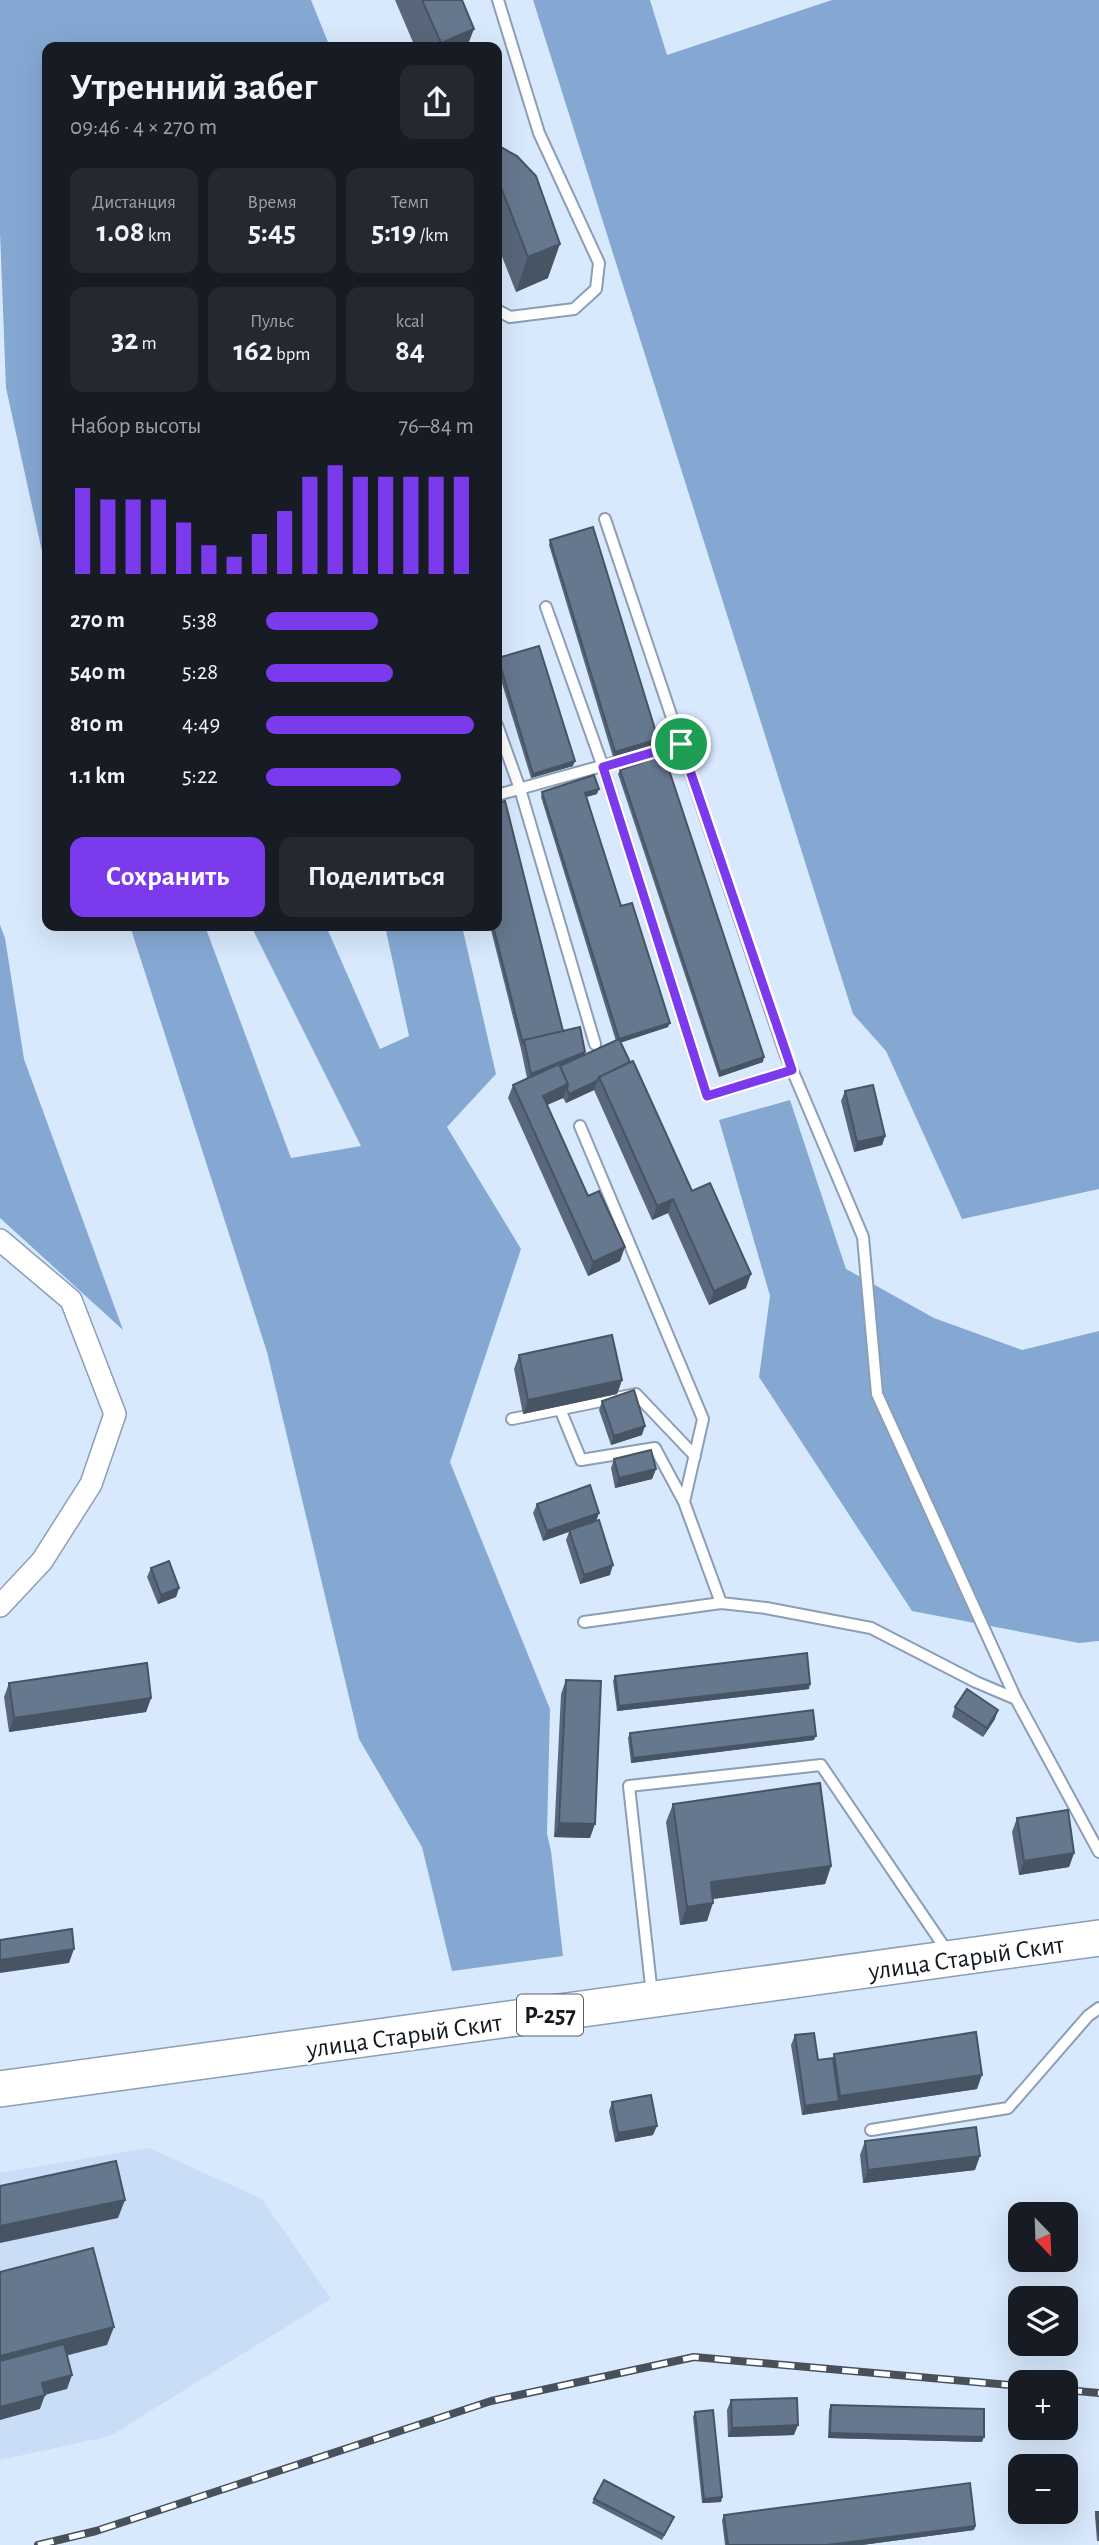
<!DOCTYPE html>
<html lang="ru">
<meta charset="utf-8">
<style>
:root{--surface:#171b24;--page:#242831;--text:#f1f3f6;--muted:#9ea1a6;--accent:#7c3aed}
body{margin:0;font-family:"Alegreya Sans",sans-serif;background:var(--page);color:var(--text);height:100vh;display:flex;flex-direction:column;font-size:26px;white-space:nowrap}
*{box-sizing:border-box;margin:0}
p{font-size:23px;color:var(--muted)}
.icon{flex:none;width:38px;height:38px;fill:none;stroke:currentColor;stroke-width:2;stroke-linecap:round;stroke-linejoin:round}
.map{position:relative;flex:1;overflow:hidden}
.sheet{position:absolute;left:42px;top:42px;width:460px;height:889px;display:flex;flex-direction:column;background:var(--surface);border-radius:14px;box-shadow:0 7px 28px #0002}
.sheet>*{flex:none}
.needle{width:46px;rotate:157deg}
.fabs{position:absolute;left:1008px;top:2202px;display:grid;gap:14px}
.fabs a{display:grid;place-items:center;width:70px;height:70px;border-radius:14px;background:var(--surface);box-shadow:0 7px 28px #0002;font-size:35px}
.pin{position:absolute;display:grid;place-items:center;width:60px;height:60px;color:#fff;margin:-30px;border:4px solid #fff;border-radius:50%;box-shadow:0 2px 7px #0007}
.round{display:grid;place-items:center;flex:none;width:74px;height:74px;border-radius:14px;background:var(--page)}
.headline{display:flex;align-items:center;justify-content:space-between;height:119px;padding:0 28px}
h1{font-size:38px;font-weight:600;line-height:52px}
.stats{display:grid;grid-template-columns:repeat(3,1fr);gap:10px;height:119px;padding:7px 28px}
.stats div{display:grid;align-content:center;border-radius:14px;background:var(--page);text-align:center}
.stats b{font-size:30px;font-weight:600}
.stats small{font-size:19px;font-weight:400}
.stats p{font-size:19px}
.chart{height:196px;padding:14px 28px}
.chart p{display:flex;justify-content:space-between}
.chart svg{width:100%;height:126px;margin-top:7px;stroke:var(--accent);stroke-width:6}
.cta{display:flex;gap:14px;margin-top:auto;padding:14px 28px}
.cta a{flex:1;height:80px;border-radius:14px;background:var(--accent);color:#fff;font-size:28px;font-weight:600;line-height:80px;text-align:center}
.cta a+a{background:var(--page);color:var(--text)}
ul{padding:0 28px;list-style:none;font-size:23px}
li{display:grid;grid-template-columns:112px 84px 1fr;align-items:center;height:52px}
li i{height:18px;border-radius:9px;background:var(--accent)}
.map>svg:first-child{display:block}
.built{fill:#c9ddf6}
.forest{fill:#85a8d3}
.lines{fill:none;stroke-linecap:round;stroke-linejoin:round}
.service-casing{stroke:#8b9eb6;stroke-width:14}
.minor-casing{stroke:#8b9eb6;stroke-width:24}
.trunk-casing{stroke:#8b9eb6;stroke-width:38}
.service{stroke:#fff;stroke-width:10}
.minor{stroke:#fff;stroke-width:21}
.trunk{stroke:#fff;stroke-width:35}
.rail-casing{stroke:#47515c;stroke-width:8}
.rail{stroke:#fff;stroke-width:5;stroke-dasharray:16;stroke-linecap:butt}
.wall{fill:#58677a}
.shaded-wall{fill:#475463}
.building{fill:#66788e;stroke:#475463;stroke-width:2}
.route-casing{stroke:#fff;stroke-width:14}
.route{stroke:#7c3aed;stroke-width:9}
.labels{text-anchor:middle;stroke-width:5;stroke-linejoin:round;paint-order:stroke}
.shield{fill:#fff;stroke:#595e64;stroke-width:2}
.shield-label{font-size:24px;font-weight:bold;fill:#121921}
.street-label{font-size:26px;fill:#121921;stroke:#fff}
</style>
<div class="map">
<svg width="1099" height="2545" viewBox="0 0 1099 2545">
<rect width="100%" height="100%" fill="#d8e9fd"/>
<!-- built -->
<path class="built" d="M149,2148l113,51 69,100 -221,137 -110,24v-287z"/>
<!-- forest -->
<path class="forest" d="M0,0h311l19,47h-283v527l-41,-186 -6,-156z
M533,0h117l17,55 165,-55h267v1189l-137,30 -76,-168 -33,-37z
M0,925l5,13 19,121 99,271 -123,-112z
M130,926h75l86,232 70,-12 -110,-220h75l54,123 29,-13 -24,-110h77l34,148 -49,53 74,122 -71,213 100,247 -3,125 4,17 12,105 -111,15 -30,-124 -63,-108 -92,-387z
M790,1100l56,169 88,49 88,32 77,-19v310l-20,2 -167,-32 -153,-234 11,-81 -51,-176z"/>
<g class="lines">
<defs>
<path id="service" d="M497,310l13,7 64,-8 22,-20 3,-26 -60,-130 -41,-133
M605,519l180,534 78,184 14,157 139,305
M546,607l57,160 104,329 85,-26
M497,725l23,64 75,255
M497,795l184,-51
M580,1126l123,293 -19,83 37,101 45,5 105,20 105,54 40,17 83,153
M560,1409l21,51 74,-12 29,54
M512,1419l124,-25 59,62
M584,1622l137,-19
M652,1995l-23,-209 192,-21 128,189
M871,2130l137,-22 80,-92 11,-8"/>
<path id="minor" d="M0,1240l71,60 44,114 -24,70 -49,77 -42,45"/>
<path id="trunk" d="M0,2089l1099,-151"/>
</defs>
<!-- service casing -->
<use href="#service" class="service-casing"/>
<!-- minor casing -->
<use href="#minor" class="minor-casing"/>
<!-- trunk casing -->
<use href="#trunk" class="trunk-casing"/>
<!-- service -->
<use href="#service" class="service"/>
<!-- minor -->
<use href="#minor" class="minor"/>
<!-- trunk -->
<use href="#trunk" class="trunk"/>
<defs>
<path id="rail" d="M1066,2390l33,3
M38,2545l58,-14 395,-130 203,-44 326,29"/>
</defs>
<!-- rail casing -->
<use href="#rail" class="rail-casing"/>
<!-- rail -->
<use href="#rail" class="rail"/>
</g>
<!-- wall -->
<path class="wall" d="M395,0h67l5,47h-52z
M497,145l51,133 -32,14 -19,-48z
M550,540l108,199 -2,5 -43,13 -64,-212z
M498,658l75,108 -42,12 -34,-111z
M620,770l143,292 -44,15 -101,-303z
M542,792l55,2 -11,3 35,109 47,121 -47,15 71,149 54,97 -37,17 -41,-92 -16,7 -58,-130 -28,13 -3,-5 -16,7 41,91 32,65 -32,15 -80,-178 5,-13 14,-7 -6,-29 -31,-123h7l66,105 22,21 -1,3 32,-14 -75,-244z
M845,1091l40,45 -3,9 -28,7 -13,-51z
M519,1355l103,25 -5,14 -94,20 -9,-45z
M602,1401l40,34 -31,10 -12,-35z
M614,1459l42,10 -4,10 -37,9 -4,-20z
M537,1504l59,17 14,54 -30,9 -14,-44 3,-8 -26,9 -10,-28z
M151,1568l28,20 -3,9 -18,7 -11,-27z
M615,1676l194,13 -192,22 -4,-30z
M566,1680l24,158 -36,-1 7,-143z
M9,1683l142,15 -5,14 -137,20 -5,-35z
M955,1707l40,12 -12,18 -31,-20z
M630,1733l184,7 -183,23 -3,-25z
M673,1804l158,62 -6,18 -112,15 -6,22 -27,4 -14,-103z
M1017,1818l57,35 -5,14 -50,8 -7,-43z
M795,2035l23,25 15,-2 1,-4 143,35 -175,26 -11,-70z
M612,2102l41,33 -38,7 -6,-31z
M865,2141l110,29 -112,13 -3,-28z
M731,2400l63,35 -66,2 -1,-27z
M831,2405l151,37 -154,-4 1,-28z
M695,2412l27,85 -1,5 -19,1 -9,-86z
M594,2499l78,22 -10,19 -70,-37z
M1096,2512h3v29h-2l-2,-25z
M724,2515l251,11 -1,4 -112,15h-137l-3,-25z"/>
<!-- shaded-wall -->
<path class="shaded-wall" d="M474,29l-7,18h-27l1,-4z
M560,244l-12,34 -32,14 12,-35z
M658,739l-2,5 -43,13 2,-5z
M575,761l-2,5 -42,12 2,-4z
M599,789l-2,5 -14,4 2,-5z
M670,1023l-2,4 -51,17 2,-5z
M585,1052l-3,9 -54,23 3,-10z
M764,1057l-1,5 -44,15 1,-5z
M597,1081l-3,9 -28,13 3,-9z
M568,1084l-5,14 -25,11 5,-13z
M885,1136l-3,9 -28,7 3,-10z
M673,1199l-5,14 -16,7 5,-14z
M625,1247l-5,14 -32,15 5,-14z
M751,1274l-5,14 -37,17 5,-14z
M622,1380l-5,14 -94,20 5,-14z
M645,1426l-3,9 -31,10 3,-9z
M656,1469l-4,10 -37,9 4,-10z
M599,1513l-3,9 -53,19 4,-10z
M613,1565l-3,10 -30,9 4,-9z
M179,1588l-3,9 -18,7 3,-9z
M810,1684l-1,5 -192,22 2,-5z
M151,1698l-5,14 -137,20 5,-14z
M998,1710l-3,9 -12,18 4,-9z
M816,1736l-2,4 -183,23 2,-5z
M559,1823l36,1 -5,14 -36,-1z
M1074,1853l-5,14 -50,8 5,-14z
M831,1866l-6,18 -121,16 7,-18z
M713,1903l-6,18 -27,4 7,-18z
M74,1949l-5,14 -69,10v-13z
M982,2075l-5,14 -175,26 3,-9 34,-5 1,-5z
M657,2126l-4,9 -38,7 3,-9z
M980,2156l-5,14 -112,13 5,-13z
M125,2200l-7,18 -118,25v-17z
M114,2327l-7,18 -107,28v-17z
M72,2375l-5,14 -30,8 5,-14z
M45,2395l-5,14 -40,11v-13z
M798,2425l-4,10 -66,2 4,-9z
M830,2433l154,4 -2,5 -154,-4z
M722,2497l-1,5 -19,1 2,-4z
M975,2526l-1,4 -112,15h-35z"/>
<!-- building -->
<path class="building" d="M422,0h40l12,29 -33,14z
M497,145l20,11 19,20 24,68 -32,13 -28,-72 -3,-1z
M593,527l65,212 -43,13 -65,-212z
M539,646l36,115 -42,13 -35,-116z
M664,755l100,302 -44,15 -100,-302z
M594,775l5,14 -14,4 36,113 11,-3 38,120 -51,16 -77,-247z
M505,801l58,230 -39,9 -1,4 -30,-118h4v-123z
M580,1027l5,25 -54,22 -7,-34z
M619,1039l11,23 -31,15 -2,4 -28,13 -2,-5 1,-5 -8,-18z
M633,1061l59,130 18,-8 41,91 -37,17 -41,-92 -16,7 -58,-129z
M559,1064l9,20 -25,12 45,100 11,-5 26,56 -32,15 -80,-177z
M873,1085l12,51 -28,6 -12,-51z
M612,1335l10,45 -94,20 -9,-45z
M634,1390l11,36 -31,10 -12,-35z
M651,1450l5,19 -37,9 -5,-19z
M590,1485l9,28 -52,18 -10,-27z
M599,1520l14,45 -29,10 -15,-45z
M169,1561l10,27 -18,7 -10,-27z
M807,1653l3,31 -191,22 -4,-30z
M147,1663l4,35 -137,20 -5,-35z
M566,1680l35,1 -6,143 -36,-1z
M967,1689l31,21 -11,18 -32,-21z
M813,1710l3,26 -183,22 -3,-25z
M820,1783l11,83 -120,16 2,21 -26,4 -14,-103z
M1068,1810l6,43 -50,8 -7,-43z
M72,1929l2,20 -74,11v-20z
M976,2032l6,43 -142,21 -6,-42z
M814,2033l4,27 15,-2 6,43 -34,5 -10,-71z
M651,2095l6,31 -39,7 -6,-31z
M976,2127l4,29 -112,14 -3,-29z
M116,2161l9,39 -125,26v-40z
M93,2248l21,79 -114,29v-84z
M64,2344l8,31 -30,8 3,12 -45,12v-46z
M797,2398l1,27 -66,3 -1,-28z
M831,2405l153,4v28l-154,-4z
M713,2410l9,87 -18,2 -9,-87z
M604,2480l70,37 -10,18 -70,-36z
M970,2483l5,43 -148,19h-99l-4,-30z
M1096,2512h3v25z"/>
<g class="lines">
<defs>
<path id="route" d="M681,744l111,326 -85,26 -104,-329z"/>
</defs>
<!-- route casing -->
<use href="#route" class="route-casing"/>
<!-- route -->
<use href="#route" class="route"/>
</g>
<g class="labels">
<!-- shield labels -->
<rect class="shield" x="517" y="1994.5" width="66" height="41" rx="5"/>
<g class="shield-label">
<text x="550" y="2023">Р-257</text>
</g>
<!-- street labels -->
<g class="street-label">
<text transform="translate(966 1957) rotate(-8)" y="9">улица Старый Скит</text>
<text transform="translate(404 2035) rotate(-8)" y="9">улица Старый Скит</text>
</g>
</g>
</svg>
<div class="fabs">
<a><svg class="needle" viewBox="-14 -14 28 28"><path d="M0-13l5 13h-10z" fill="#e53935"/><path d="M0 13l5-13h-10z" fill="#9ea1a6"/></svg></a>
<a><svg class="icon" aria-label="layers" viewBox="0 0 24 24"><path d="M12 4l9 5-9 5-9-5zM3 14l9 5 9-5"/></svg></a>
<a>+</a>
<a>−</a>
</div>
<div class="pin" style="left:681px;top:744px;background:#1e9e55"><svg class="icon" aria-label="arrive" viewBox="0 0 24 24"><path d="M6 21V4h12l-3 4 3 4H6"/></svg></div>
<section class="sheet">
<div class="headline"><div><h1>Утренний забег</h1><p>09:46 · 4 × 270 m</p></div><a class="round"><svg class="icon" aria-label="share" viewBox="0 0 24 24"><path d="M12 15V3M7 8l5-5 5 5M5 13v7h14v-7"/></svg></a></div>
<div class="stats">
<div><p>Дистанция</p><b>1.08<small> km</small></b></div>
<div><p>Время</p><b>5:45</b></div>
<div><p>Темп</p><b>5:19<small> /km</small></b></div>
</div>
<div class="stats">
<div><b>32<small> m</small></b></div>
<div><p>Пульс</p><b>162<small> bpm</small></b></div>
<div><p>kcal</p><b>84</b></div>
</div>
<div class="chart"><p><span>Набор высоты</span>76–84 m</p>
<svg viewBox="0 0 160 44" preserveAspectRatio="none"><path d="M5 44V14M15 44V18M25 44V18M35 44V18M45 44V26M55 44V34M65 44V38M75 44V30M85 44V22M95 44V10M105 44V6M115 44V10M125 44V10M135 44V10M145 44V10M155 44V10"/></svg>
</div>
<ul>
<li><b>270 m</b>5:38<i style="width:54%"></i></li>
<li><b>540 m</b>5:28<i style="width:61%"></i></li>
<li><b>810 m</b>4:49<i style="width:100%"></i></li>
<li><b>1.1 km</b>5:22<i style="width:65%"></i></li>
</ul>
<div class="cta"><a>Сохранить</a><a>Поделиться</a></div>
</section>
</div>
